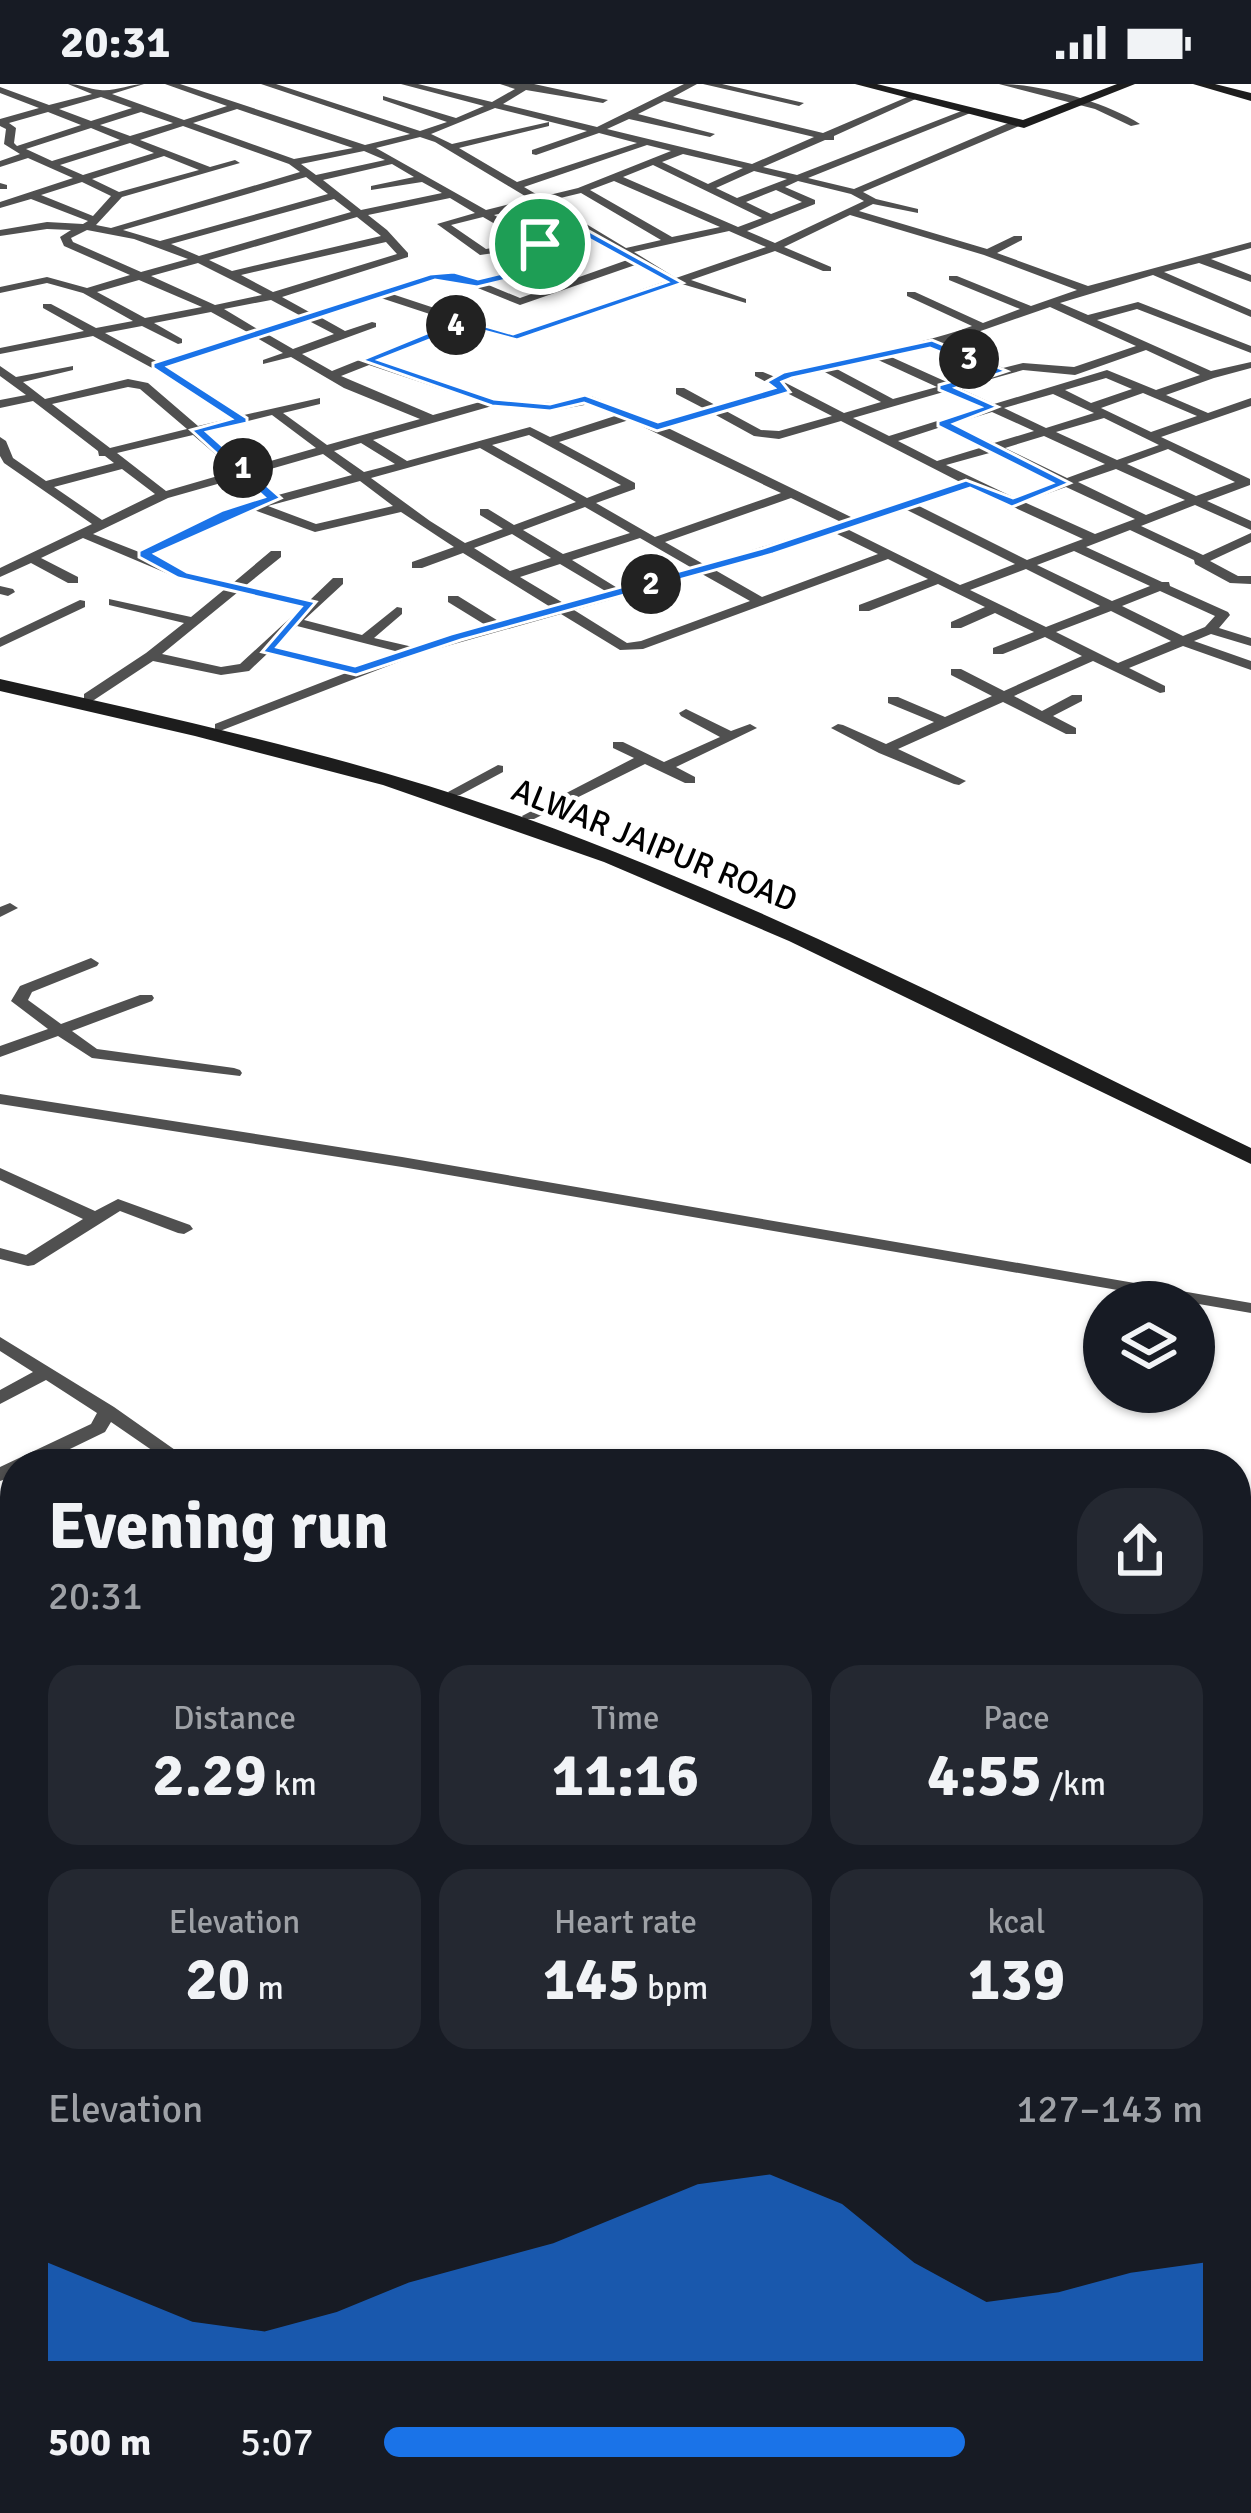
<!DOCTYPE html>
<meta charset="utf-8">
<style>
:root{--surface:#171b24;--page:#242831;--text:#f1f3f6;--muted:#9ea1a6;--accent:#1a73e8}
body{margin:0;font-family:Signika,sans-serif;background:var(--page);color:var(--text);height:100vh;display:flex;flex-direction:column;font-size:45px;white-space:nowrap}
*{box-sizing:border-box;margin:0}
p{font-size:39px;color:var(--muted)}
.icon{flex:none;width:66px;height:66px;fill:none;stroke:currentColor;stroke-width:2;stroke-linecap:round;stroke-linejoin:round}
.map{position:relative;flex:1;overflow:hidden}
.sheet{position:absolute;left:0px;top:1365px;width:1251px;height:1065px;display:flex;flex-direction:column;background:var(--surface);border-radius:48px 48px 0 0;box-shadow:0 3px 9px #0004}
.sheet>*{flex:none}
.buttons{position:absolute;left:1083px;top:1197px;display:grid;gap:24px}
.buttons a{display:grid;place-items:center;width:132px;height:132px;border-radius:50%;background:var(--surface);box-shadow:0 3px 9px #0004;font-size:60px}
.pin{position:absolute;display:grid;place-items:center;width:102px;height:102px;color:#fff;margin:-51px;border:6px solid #fff;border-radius:50%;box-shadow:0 3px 12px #0007}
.km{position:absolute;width:60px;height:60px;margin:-30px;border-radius:50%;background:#222;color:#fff;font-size:33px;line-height:60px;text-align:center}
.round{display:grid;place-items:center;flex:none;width:126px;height:126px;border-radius:48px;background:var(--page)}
.overview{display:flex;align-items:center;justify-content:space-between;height:204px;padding:0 48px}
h1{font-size:66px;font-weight:700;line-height:90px}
.figures{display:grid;grid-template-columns:repeat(3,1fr);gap:18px;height:204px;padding:12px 48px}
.figures div{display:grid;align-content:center;border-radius:30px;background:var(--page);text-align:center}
.figures b{font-size:60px;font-weight:700}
.figures small{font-size:33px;font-weight:400}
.figures p{font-size:33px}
.chart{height:336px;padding:24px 48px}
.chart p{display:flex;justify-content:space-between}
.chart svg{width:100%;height:216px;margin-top:12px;fill:var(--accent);opacity:.7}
ul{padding:0 48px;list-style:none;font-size:39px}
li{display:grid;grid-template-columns:192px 144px 1fr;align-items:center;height:90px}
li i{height:30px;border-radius:15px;background:var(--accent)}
.status{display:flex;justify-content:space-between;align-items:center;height:84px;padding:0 60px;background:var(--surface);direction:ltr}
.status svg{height:33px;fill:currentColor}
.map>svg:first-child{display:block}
.green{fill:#d7d7d7}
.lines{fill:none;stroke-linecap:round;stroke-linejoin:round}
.street{fill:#505050;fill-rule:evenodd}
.secondary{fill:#1d1d1d;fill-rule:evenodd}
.route{fill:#1a73e8;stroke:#fff;stroke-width:3;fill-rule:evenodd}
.labels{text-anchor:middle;stroke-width:9;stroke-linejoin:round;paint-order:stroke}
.street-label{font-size:33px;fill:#000;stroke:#fff}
</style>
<div class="status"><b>20:31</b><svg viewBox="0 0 49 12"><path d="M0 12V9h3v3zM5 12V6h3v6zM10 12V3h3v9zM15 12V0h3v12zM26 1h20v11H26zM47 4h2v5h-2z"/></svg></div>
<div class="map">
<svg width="1251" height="2429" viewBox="0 0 1251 2429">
<rect width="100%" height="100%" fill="#fff"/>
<!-- green -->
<path class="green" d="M0,1660l15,10v745h952l10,14h-977z"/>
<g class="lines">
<!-- street -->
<path class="street" d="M68,0c12,0 21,5 32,6 14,2 30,-6 44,-6l-32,10 72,26 43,-14 -62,-22h15l185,61 45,-11 -149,-50h15l144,47 27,-9 -64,-22v-4l73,22 28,-12 -83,-22h17l74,18 23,-13 -15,-5h34l74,16 -5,3 -77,-13 -23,14 94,23 87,-43h13l-24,13 150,36 89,-38 8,2 -86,39v4h-9l-62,27 34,8 167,-65 9,2 -165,66 46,11 157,-67h8v4l-156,66 13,7 42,10v4l-45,-9 -14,7 128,38 27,-13h8v4l-25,13 91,33 163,-44v6l-40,11 40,16v7l-52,-19 -35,9 87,38v7l-98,-42 -93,28 28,12 50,-13 113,44v7l-114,-44 -40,11 114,51 40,-9v6l-37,10 -48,17 42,18 43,-15v8l-90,31 89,42v6l-43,16 44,20v9l-56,-25 -54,21 62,29 48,-22v9l-41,19 28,15h13v8l-21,-1 -35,-19 -1,-4 -64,-30 -44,17 76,35h7l1,4 58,26 2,3 -11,13 32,10v8l-40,-12 -17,7 57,20v9l-68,-24 -54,22 36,18v6l-5,1 -67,-32 -79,35 28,15 30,-16h10v6l-29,15 23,12v6h-10l-63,-32 -105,47 68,32 -7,4 -5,-1 -75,-31 -48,-25 7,-4 5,1 43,19 48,-22 -46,-19v-6h10l47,20 47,-21 -41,-21v-6h10l43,22 78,-35 -37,-19 -42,17h-10v-6l41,-16 -39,-19 -34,15h-10v-6l34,-15 -47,-23 -69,27h-10v-6l69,-26 -40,-20 -245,90 -23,1 -59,-36 -142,40 -199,77 -5,-1v-6l131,-51 -78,-20 -19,18 -28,4 -68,-14 -59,39h-10v-6l62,-41 38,-30 -75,-18v-6l82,18 34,-28 -47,-11 -95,-40 -42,20 37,19v6h-10l-37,-20 -31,14v-9l92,-44 -88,-61 -4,-7v-19l6,4 7,17 33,23 68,-18 -9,-7h-6l-1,-5 -65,-50 -33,7v-8l26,-5 -26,-19v-10l16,11 57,-11v4l-50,12 22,17 83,-20 20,4 50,43 34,-8 -54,-36 -85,-46 -93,18v-6l84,-17 -41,-23v-4h8l45,24 37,-7 -50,-28 -36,-10 -47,10v-6l47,-10 40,11 43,-13 -66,-29 -4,-9 11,-7 -24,-1 -47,7v-6l47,-8 36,2 5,-3 -57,-22 -31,9v-6l73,-24 -45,-20 -28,9v-6l20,-7 -16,-10 2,-15 -6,-3v-7l39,-11 -39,-15v-6l49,18 43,-11zM101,13l31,11 -41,13 -32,-12zM664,17l150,36 -62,27 -145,-35 22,-10 81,18 5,-3 -77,-20zM495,24l92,23 -55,19v4l4,1 63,-22 38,10 -120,39 -58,-34 90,-22v-4l-97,22 -21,-10zM237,25l116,39 -59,11 -101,-36zM48,28l33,13 -64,21 -3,-3 2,-15 -7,-5zM141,28l32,11 -43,13 -30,-11zM183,42l106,38 11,8 -189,56 -15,-3 26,-28 118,-34 -5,-3 -25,7 -70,-27zM91,44l29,12 -68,21 -26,-12zM420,53l15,5 95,57 -44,11 -110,-62zM130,59l24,10 -71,22 -23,-10zM647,61l24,6 -93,37 -37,9 -17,-10zM364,67l21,9 -69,15 -15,-11zM683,70l60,14 -35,16 -46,-22zM164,72l35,14 -80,22 -27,-13zM392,80l22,13 -43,9v4l51,-8 20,11 -81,17 -38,-30zM653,81l109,53 -24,9 -115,-50zM754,87l33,8 -50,19 -21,-10zM306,93l22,17 -168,47 -37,-11zM614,97l106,46 -48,10 -82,-47zM798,97l53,13 13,7 -89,42 -28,-12 68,-27v-4l-30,-13zM82,98l29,14 -18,20 -52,-21zM776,106l26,12 -31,12 -25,-12zM581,109l80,47 -35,8 -78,-47zM450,114l25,15 -38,11 43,31 55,-8 25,15 -84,18 -22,-8 -20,2 -123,39 -29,-16 126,-40v-4l-21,-23 -19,-15zM334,115l17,13 -152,44 -28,-12zM538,120l46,28 -46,8 -44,-25zM850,131l134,40 93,35 -46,16 -74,-30h-8v4l71,29 -37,14 -68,-31h-8v4l65,30c-64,23 -132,31 -197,51l-12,-5h-8v4l23,12 -61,18 -33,-18h-8v6l29,15 -47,14 -67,-27 -40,7 -58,-4 -113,-39 85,-34 52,14 165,-56 64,19v-4l-55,-19 84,-29 48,20h8v-4l-47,-20zM357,133l24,19 -149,35 -23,-11zM483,133l43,25 -40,7 -35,-24zM87,146l47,9 54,20 -47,13 -68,-30 -2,-4zM729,147l37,16 -90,31 -42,-26zM592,152l25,18 13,5 -110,39 -34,-14 88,-19v-4l-27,-16zM386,158l11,12 -124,38 -32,-17zM198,179l64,32 -47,10 -64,-29zM638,180l28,17 -153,53 -121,-40 43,-14 18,-2 67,27zM139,196l63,27 -57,11 -48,-26zM381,214l73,24 -122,49 -30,-17 74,-27v-4l-4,-1 -27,9 -25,-14zM271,216l30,16 -42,14 -35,-21zM1050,223l86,39 -62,21 -51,-4 -20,5 -60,-24zM211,228l38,21 -91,29 -53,-29 37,-7 36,18 4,-1v-4l-28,-16zM309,237l25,13 -41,15 -26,-15zM257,254l26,15 -20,7v4l28,-7 53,31 76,31 -93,26 -44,-32 37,-9v-6l-76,17 -77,-48zM931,264l60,23 -42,12 -60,-27zM1146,266l54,25 -44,15 -49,-20 -113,34 -35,-16 64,-18 52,5zM876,275l61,28 -44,12 -60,-32zM369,281l111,37 -47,13 -92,-39zM821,286l60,32 -37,11 -60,-31zM1106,294l26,11 -41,14 -26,-13zM128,303l12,2 47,40 -77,19 -58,-44zM947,307l35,16 -93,29 -36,-18zM787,309l45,23 -53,15 -18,-1 -35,-19zM1143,309l54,23 -46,16 -50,-24zM1053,310l41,19 -48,15 -42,-20zM590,320l28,11 -68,22 -20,-10 -123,34 -34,-21 119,-34 59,5zM992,328l42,19 -40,12 -41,-19zM714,330l40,22 25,3 62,-18 119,61 -107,36 -185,-90zM272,331l44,33 -70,20 -42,-36zM1104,334l55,27 -42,15 -61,-28zM629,336l152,73 -126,44 -59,-34 39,-14v-6l-76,-41zM941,343l42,20 -46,14 -39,-20zM193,351l42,36 -69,20 -49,-38zM529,351l92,50 -34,13 -95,-53zM1044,352l61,28 -38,14 -62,-30zM361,359l34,21 -31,8 -30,-21zM480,364l96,54 -62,23 -26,-16h-8v6l23,14 -38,14 -35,-22 -59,-43zM1168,365l67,33 -39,14 -69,-32zM993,368l63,30 -43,15 -67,-32zM323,370l29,21 -74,20 -25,-21zM122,385l33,25 -53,26 -48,-33zM1116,385l69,31 -39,15 -68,-33zM242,393l25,22 -43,11 -85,42 -46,-18 75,-36zM360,397l33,25 -77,18 -48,-18zM970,403l113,52 -56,21 -110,-55zM1066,403l69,32 -40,15 -71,-32zM791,414l50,24 -136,43 -40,-23zM585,423l45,26 -67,21 -40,-24zM905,425l110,55 -55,21 -113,-56zM254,426l61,22 86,-20 53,35 -42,15v6h10l41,-15 89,55 -52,14 -42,-26h-10v6l39,24 -74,21 -39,-9 28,-24v-6l-5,-1 -35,28 -58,-15 39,-36v-6h-10l-24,23 -64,-15 36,-29v-6h-10l-38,32 -46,-11 -38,-16 83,-40zM835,449l43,21 -116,43 -47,-27zM512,450l39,24 -41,13 -36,-23zM640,454l52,30 -73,21 -47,-29zM1074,467l76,35 -38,15 -75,-36zM560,480l47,28 -42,12 -45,-27zM1026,485l74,37 -54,21 -76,-37zM702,490l48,27 -109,40 -14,2 -53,-33zM1160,507l55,25 -10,11 -22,9 -61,-30zM238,508l64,15 -62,57 -19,3 -59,-13zM1111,527l60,30 -53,22 -62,-31zM297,542l102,26 -40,16 -84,-21z
M703,0h19l82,19 -5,3z
M999,0c42,0 106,18 141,40l-9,2 -36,-17z
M0,99l7,2v4h-7z
M0,502l13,3 2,3 -7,4 -8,-2z
M80,516l5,1v6l-85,40v-9z
M686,625l45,22 19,-7 7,4 -81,39 19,10v6h-10l-40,-19 -111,55h-10l-2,-3 112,-58 -21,-10v-6h10l41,20 56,-25 -39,-21 -2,-3z
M498,681l5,1v6l-43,23h-10l-2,-3z
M10,819l8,5 -18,9v-10z
M91,874l8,5 -2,3 -65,26 -4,8 33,24 79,-29h12l2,3 -2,3 -80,30 25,18 137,19 6,2 2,3 -2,3 -148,-18 -34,-22 -58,21v-11l48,-17 -37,-28 9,-15z
M0,1010l402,63 849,146v10l-849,-146 -402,-63z
M0,1084l95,43 23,-12 72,26 3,4 -9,5 -6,-1 -58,-22 -86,54 -6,1 -28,-7v-11l26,7 57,-36 -83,-39z
M0,1253l114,70 81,57h-23l-61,-42 -6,10 -66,32h-24v12l-15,5v-14l91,-43 6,-11 -51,-33 -46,24v-14l33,-18 -33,-21z
M0,1449l15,8v16l-15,-8z
M15,1496v15l-15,6v-15z
M1236,2159l15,6v21l-15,-6z
M1236,2284l15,7v25l-15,-7z
M753,2415h29l-9,14h-29z"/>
<!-- secondary -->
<path class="secondary" d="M855,0h22l146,36 94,-36h18l-111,44z
M1193,0h22l36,9v8z
M0,595c176,40 355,78 525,139 251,90 487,215 726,330v16l-462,-223 -185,-79 -221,-77 -188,-49 -195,-45z"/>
</g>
<!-- route -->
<path class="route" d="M589,147l94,52 -166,57 -52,-14 -86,34 115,39 56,5 35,-9 73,27 116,-34 -8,-6 18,-10 148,-32 75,31 -51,17 42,19 -44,17 116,59 -58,24 -42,-19 -197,66 -312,86 -105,35 -94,-23 39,-45 -123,-29 -39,-21v-6l84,-41 41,-13 -73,-67 40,-11 -78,-51v-5l277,-89 24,-2 24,7 83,-20 -27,-15zM587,154l80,44 -154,52 -52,-15 -100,41 131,46 58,5 34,-8 73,28 133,-39 -8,-10 10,-4 138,-30 58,23 -49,14v5l41,17 -42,14v5l114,57 -39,15 -47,-18 -203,68 -312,86 -96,32 -78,-19 39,-45 -129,-30 -32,-18 126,-56 -74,-66 40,-9v-5l-79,-51 267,-87 42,7 99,-24 -24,-18z"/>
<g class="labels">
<!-- street labels -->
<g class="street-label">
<text transform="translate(655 760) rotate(22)" y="12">ALWAR JAIPUR ROAD</text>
</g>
</g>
</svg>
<div class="buttons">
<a><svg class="icon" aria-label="layers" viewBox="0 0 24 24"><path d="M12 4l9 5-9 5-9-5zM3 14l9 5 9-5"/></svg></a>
</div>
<div class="pin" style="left:540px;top:160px;background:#1e9e55"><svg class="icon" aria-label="arrive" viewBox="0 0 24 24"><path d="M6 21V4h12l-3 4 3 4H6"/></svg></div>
<b class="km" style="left:243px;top:384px">1</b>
<b class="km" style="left:651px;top:500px">2</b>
<b class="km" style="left:969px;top:275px">3</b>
<b class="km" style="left:456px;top:241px">4</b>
<section class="sheet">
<div class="overview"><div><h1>Evening run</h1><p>20:31</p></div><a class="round"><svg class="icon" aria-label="share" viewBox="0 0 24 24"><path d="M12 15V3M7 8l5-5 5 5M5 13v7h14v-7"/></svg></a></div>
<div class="figures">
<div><p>Distance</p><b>2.29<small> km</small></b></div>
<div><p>Time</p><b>11:16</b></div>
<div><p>Pace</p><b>4:55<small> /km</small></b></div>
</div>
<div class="figures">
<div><p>Elevation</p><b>20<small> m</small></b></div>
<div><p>Heart rate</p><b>145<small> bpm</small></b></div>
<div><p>kcal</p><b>139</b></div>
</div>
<div class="chart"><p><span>Elevation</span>127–143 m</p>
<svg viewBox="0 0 160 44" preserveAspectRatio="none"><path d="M0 44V24L10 30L20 36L30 38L40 34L50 28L60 24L70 20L80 14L90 8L100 6L110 12L120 24L130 32L140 30L150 26L160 24V44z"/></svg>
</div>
<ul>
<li><b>500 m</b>5:07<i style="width:71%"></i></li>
</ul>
</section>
</div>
